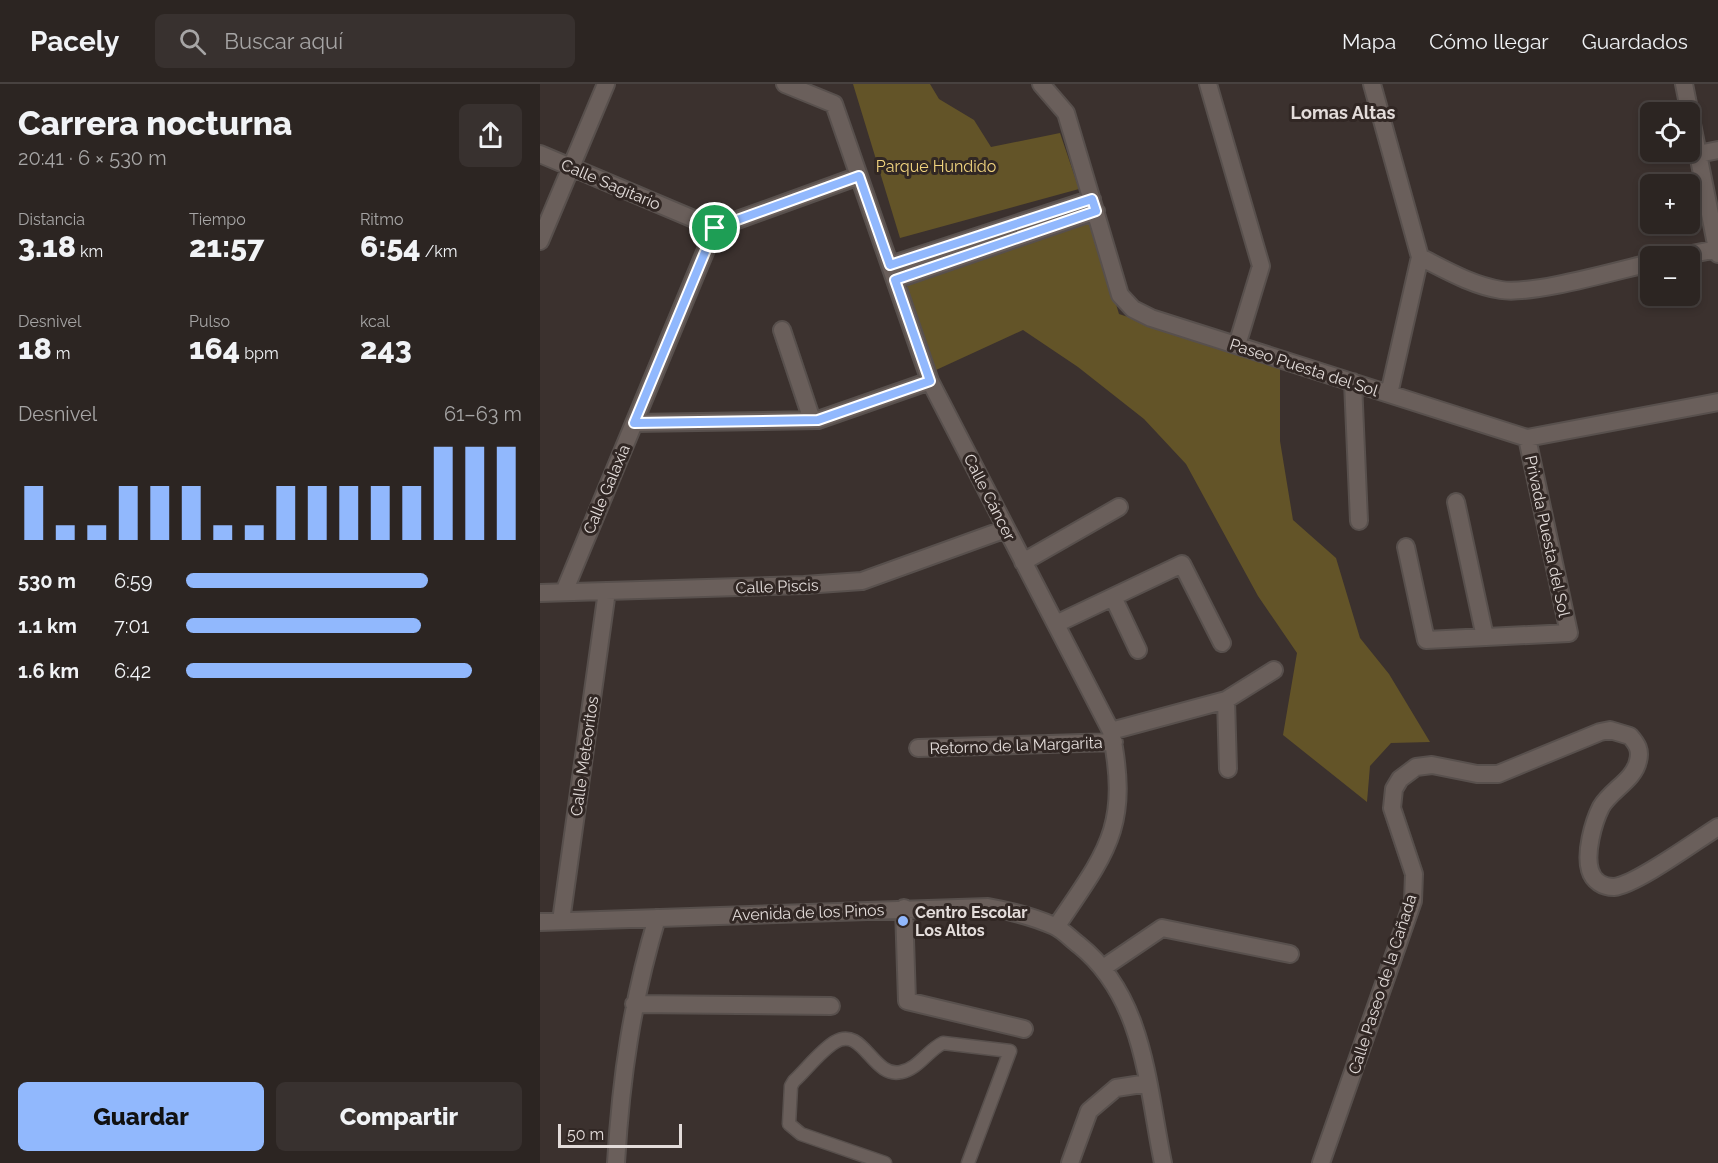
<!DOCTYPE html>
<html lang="es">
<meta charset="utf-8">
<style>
:root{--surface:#2c2522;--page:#38312f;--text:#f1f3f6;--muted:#a6a5a5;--line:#484240;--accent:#91b8fd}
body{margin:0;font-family:Raleway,sans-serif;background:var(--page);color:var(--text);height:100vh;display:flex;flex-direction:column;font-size:22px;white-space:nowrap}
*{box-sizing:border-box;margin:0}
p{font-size:20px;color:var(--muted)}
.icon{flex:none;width:33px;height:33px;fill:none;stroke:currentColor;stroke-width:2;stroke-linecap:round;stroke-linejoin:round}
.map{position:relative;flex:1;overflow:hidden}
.details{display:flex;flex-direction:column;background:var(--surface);width:540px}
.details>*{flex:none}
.buttons{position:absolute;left:1100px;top:18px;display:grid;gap:12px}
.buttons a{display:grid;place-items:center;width:60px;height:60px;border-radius:9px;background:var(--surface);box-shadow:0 3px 9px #0003,0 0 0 2px var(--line);font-size:30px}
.scale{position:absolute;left:18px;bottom:15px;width:124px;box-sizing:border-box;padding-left:6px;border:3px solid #e3dcda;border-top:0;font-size:16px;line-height:21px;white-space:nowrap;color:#e3dcda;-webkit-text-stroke:4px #312724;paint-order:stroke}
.pin{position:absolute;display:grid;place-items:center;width:51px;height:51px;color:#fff;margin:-26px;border:3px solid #fff;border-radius:50%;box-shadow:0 2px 6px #0007}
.round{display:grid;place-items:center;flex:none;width:63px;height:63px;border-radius:9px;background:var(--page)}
.headline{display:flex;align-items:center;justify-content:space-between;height:102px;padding:0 18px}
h1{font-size:33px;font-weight:800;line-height:45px}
.stats{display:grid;grid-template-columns:repeat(3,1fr);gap:9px;height:102px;padding:6px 18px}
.stats div{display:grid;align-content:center}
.stats b{font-size:30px;font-weight:800}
.stats small{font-size:16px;font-weight:400}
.stats p{font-size:16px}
.chart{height:168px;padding:12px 18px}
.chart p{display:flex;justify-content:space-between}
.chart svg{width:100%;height:108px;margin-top:6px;stroke:var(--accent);stroke-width:6}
.button{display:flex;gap:12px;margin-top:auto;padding:12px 18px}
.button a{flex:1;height:69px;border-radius:9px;background:var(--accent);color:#111;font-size:24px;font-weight:800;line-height:69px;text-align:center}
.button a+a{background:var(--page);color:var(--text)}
ul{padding:0 18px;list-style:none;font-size:20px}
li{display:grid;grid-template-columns:96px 72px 1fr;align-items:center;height:45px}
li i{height:15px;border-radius:8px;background:var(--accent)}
header{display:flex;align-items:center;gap:36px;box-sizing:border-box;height:84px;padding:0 30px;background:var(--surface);border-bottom:2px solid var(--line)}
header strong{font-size:28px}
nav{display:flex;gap:33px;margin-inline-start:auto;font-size:21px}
.search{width:420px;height:54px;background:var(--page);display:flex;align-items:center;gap:15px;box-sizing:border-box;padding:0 21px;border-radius:9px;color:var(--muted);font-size:22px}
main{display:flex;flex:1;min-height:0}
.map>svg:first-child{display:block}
.green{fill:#635428}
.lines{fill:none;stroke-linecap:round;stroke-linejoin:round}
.pedestrian-casing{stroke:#58504d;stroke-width:15}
.minor-casing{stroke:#58504d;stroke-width:20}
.pedestrian{stroke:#6a5f5b;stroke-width:12}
.minor{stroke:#6a5f5b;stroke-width:16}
.route-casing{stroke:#fff;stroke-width:12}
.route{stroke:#91b8fd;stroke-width:8}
.poi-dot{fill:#91b8fd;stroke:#312724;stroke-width:2}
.labels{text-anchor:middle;stroke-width:6;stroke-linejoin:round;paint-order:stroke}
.park-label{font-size:16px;fill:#f2d57f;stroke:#312724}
.street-label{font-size:16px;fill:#e3dcda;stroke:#312724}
.poi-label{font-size:16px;font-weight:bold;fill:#e3dcda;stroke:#312724;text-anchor:start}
.neighbourhood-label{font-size:18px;font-weight:bold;fill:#e3dcda;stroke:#312724}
</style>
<header>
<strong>Pacely</strong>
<div class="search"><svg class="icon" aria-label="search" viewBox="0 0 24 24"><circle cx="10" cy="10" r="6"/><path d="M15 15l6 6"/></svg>Buscar aquí</div>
<nav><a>Mapa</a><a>Cómo llegar</a><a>Guardados</a></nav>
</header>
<main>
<section class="details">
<div class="headline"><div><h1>Carrera nocturna</h1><p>20:41 · 6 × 530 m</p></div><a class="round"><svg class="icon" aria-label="share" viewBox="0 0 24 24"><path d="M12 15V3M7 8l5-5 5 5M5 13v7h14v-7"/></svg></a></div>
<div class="stats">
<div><p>Distancia</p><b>3.18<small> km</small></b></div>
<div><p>Tiempo</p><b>21:57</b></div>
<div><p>Ritmo</p><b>6:54<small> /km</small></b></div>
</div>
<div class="stats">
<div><p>Desnivel</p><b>18<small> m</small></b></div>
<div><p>Pulso</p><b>164<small> bpm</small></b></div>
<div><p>kcal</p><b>243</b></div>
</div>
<div class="chart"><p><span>Desnivel</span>61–63 m</p>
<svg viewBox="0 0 160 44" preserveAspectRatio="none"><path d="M5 44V22M15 44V38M25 44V38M35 44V22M45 44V22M55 44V22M65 44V38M75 44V38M85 44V22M95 44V22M105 44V22M115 44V22M125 44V22M135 44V6M145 44V6M155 44V6"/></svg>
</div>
<ul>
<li><b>530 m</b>6:59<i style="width:72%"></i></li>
<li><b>1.1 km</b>7:01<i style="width:70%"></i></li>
<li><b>1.6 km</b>6:42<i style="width:85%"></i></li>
</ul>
<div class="button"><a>Guardar</a><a>Compartir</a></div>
</section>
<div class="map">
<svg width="1178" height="1079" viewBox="0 0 1178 1079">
<rect width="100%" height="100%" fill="#3b312e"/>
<!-- green -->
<path class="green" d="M313,0h77l9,15 35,21 17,27 69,-14 19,56 -179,49z
M551,137l28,93 161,53v74l13,79 43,38 24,80 29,36 41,68 -39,1 -21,23 -3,36 -84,-67 14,-82 -39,-57 -72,-132 -42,-45 -66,-52 -55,-37 -87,40 -30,-85z"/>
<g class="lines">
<defs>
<path id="pedestrian" d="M345,1079l-84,-29 -12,-10 2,-38 3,-5c13,-12 26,-30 41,-39 28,-17 38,37 66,30 17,-3 27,-22 42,-29l67,8 -42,112"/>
<path id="minor" d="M245,0l49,20 96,277 181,350c19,96 -3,119 -55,196
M501,0l25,29 54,182 13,14 18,9 376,120 191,-36
M668,0l53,182 -24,79
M832,0l48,173 -31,137
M1144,0l34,170
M0,70l175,74
M1158,70l20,-4
M0,157l66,-157
M1142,172l35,-7
M880,173c26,13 51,28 81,33 32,5 114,-19 149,-27
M350,181l202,-66
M355,196l201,-69
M242,246l30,90
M813,298l6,139
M94,339l184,-3 112,-39
M916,418l29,135
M866,463l20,93 143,-7 -42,-195
M483,478l96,-55
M24,508l151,-364 144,-52
M0,509l264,-8 58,-4 144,-52
M573,513l25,53
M516,540l126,-60 40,79
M686,616l2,69
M571,647l115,-31 48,-30
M378,664l196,-6
M364,824l3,93 117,28
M21,837l46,-330
M0,838l448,-15c22,4 44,9 66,19 9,4 17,13 25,19 66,53 68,141 84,218
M563,884l59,-40 128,26
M94,920l197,2
M76,1079c5,-86 16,-162 41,-245
M530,1079l19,-52 27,-23 32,-5
M781,1079l92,-262 1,-27 -22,-66 2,-19 6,-10 16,-12 16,-2 45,9h21l102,-42 10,-2 20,6c7,8 11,14 8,25 -4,19 -27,29 -37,46 -8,16 -16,46 -11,63 3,11 13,17 24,17 22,-2 83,-47 104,-60"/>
</defs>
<!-- pedestrian casing -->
<use href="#pedestrian" class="pedestrian-casing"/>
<!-- minor casing -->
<use href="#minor" class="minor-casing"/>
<!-- pedestrian -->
<use href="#pedestrian" class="pedestrian"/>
<!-- minor -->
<use href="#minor" class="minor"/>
</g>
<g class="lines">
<defs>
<path id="route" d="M319,92l31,89 202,-66 4,12 -201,69 35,101 -112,39 -184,3 81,-195z"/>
</defs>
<!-- route casing -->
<use href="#route" class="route-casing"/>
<!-- route -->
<use href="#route" class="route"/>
</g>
<!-- markers -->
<circle class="poi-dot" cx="363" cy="837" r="6"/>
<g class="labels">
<!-- park labels -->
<g class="park-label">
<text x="396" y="88">Parque Hundido</text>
</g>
<!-- street labels -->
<g class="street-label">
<text transform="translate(71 100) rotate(23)" y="6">Calle Sagitario</text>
<text transform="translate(764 283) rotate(18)" y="6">Paseo Puesta del Sol</text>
<text transform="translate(66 405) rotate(-67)" y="6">Calle Galaxia</text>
<text transform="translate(450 413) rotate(63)" y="6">Calle Cáncer</text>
<text transform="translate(1008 452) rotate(78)" y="6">Privada Puesta del Sol</text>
<text transform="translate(237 502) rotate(-2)" y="6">Calle Piscis</text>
<text transform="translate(476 661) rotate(-2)" y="6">Retorno de la Margarita</text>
<text transform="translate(44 672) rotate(-82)" y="6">Calle Meteoritos</text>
<text transform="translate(268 828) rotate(-2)" y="6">Avenida de los Pinos</text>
<text transform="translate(842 900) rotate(-72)" y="6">Calle Paseo de la Cañada</text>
</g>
<!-- poi labels -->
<g class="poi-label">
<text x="375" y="834">Centro Escolar<tspan x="375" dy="18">Los Altos</tspan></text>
</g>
<!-- neighbourhood labels -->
<g class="neighbourhood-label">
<text x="803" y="35">Lomas Altas</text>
</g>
</g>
</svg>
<div class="buttons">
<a><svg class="icon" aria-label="locate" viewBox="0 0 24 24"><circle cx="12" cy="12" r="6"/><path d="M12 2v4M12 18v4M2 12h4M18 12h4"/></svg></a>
<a>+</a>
<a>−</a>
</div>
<div class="scale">50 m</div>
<div class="pin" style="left:175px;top:144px;background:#1e9e55"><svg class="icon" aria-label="arrive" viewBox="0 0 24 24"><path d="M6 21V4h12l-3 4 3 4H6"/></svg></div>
</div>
</main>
